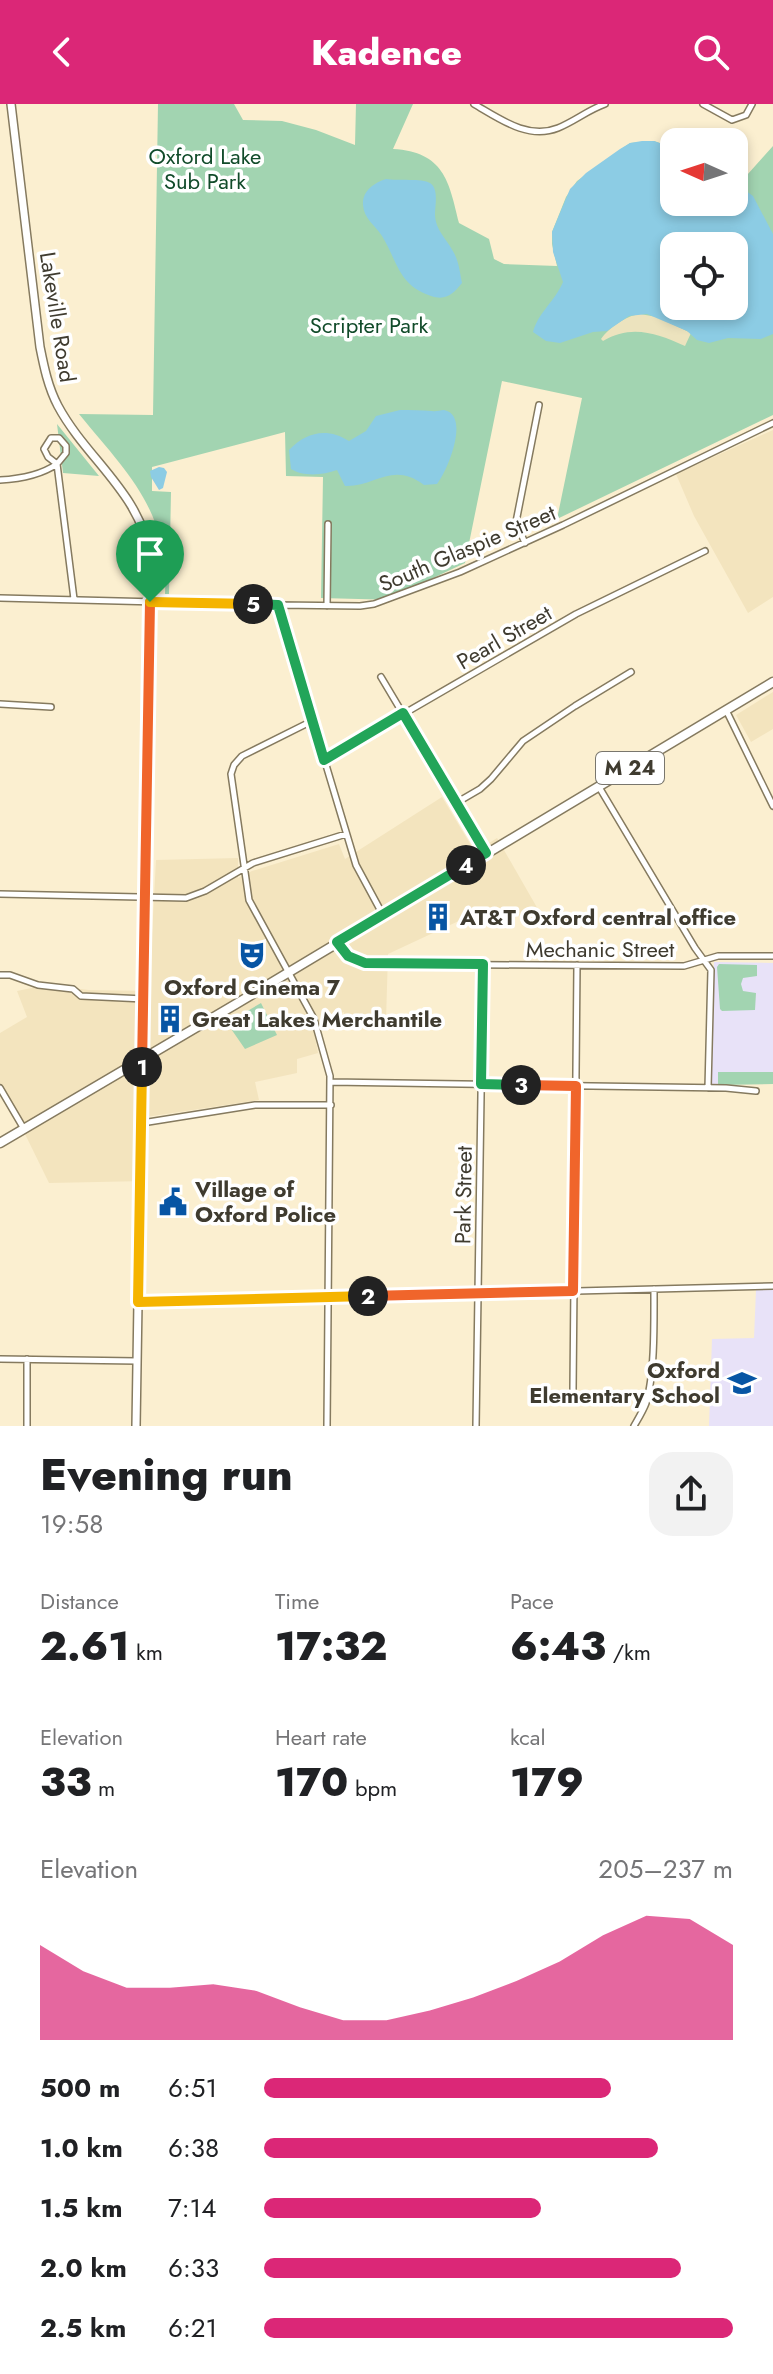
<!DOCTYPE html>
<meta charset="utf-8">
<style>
:root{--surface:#fff;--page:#f2f2f2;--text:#202124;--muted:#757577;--accent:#db2777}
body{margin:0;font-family:Jost,sans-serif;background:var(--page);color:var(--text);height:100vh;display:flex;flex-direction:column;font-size:30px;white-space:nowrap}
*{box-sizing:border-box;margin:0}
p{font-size:26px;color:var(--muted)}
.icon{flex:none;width:44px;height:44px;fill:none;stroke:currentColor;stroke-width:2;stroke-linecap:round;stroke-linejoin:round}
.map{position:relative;height:1322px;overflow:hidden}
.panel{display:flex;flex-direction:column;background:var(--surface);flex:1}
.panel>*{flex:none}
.needle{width:52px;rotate:273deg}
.fabs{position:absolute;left:660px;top:24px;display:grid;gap:16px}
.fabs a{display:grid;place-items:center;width:88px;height:88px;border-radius:16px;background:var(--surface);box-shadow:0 4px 12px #0003;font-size:40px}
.pin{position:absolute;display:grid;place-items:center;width:68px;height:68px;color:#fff;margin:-82px -34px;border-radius:50% 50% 50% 0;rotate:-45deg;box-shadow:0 0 8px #0007}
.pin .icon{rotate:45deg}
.km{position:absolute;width:40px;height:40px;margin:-20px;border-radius:50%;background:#222;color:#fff;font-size:22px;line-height:40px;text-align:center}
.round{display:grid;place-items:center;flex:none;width:84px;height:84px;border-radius:24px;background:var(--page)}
.summary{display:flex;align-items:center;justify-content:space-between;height:136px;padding:0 40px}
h1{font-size:44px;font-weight:800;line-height:60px}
.stats{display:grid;grid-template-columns:repeat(3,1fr);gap:12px;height:136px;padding:8px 40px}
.stats div{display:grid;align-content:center}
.stats b{font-size:40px;font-weight:800}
.stats small{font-size:22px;font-weight:400}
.stats p{font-size:22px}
.chart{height:224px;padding:16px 40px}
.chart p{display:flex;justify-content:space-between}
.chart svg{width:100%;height:144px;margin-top:8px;fill:var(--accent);opacity:.7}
ul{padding:0 40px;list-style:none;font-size:26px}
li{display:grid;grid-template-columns:128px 96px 1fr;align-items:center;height:60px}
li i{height:20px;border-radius:10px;background:var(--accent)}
header{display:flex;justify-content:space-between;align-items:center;height:104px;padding:0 40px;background:var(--accent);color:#fff;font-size:36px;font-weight:800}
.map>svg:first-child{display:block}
.built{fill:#f3e4be}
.education{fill:#e8e2f8}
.green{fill:#a2d4b1;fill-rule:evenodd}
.sand{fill:#ece3be}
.water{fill:#8ccce4;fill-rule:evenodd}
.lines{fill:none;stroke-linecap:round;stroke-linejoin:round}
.street-casing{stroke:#857a5f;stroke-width:8}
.secondary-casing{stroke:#857a5f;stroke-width:10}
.primary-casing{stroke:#857a5f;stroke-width:11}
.street{stroke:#fff;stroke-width:5}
.secondary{stroke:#fff;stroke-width:7}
.primary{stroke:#fff;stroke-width:8}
.split-1-casing{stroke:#fff;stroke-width:16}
.split-2-casing{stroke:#fff;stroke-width:16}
.split-3-casing{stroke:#fff;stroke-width:16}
.split-4-casing{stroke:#fff;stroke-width:16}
.split-5-casing{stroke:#fff;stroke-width:16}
.split-6-casing{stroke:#fff;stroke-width:16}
.split-1{stroke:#f0652b;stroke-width:10}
.split-2{stroke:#f5b400;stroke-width:10}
.split-3{stroke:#f0652b;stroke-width:10}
.split-4{stroke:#22a559;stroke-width:10}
.split-5{stroke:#22a559;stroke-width:10}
.split-6{stroke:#f5b400;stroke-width:10}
.labels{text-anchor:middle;stroke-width:7;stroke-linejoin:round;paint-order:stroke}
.shield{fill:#fff;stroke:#79766d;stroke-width:2}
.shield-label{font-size:20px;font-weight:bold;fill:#3f3b2f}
.park-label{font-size:22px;fill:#114b2a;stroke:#fff}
.street-label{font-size:22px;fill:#3f3b2f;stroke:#fff}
.poi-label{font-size:22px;font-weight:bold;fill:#3f3b2f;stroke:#fff;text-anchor:start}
</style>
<header><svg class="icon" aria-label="back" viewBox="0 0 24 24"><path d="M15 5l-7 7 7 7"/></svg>Kadence<svg class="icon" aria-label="search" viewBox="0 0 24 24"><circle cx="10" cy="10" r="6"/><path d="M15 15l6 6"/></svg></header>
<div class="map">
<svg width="773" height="1322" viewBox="0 0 773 1322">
<rect width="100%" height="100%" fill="#fbefd0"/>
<!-- built -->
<path class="built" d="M773,326v167l-25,16 -54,-97 -18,-42z
M773,588v37l-22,13 -15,-27z
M442,693l33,55 22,-14 42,73 -69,16 -7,-8 -75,35 -2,67h-41l-1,-9 -31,12 5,29 -21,6v14l-42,9 4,18 -113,17v64l-97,2 -49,-100v-50l27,-16 -10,-26 29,-6 43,5 60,1 7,-131 82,-2v20l14,-7 87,-27 6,15z"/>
<!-- education -->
<path class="education" d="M714,858l59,1v120l-65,1z
M773,1185v137h-64l3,-87 42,-1 2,-48z"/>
<!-- green -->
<path class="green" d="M158,0h76l9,16 39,1 34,9 39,15 1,-41h57l-20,45c51,3 56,32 66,74l30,16 5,20 10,5 53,2 -5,-22v-12l14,-35 11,-16 53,-38 24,-2 20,7v54h60v-20l5,2 34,-38v269l-216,104 25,-121 -80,-17 -37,182 -68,32 -1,5 -75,-2 2,-121 -37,-1 -1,-44 -133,35v24l19,1 -2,102h-4c4,-84 -37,-120 -86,-180l74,1zM674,142h60v60h-60z
M57,320l42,52 -36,-3z
M719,860l38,1v11l-14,2 -2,6 2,7 13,2 -1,17 -33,1 -2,-2 -3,-42z
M261,899l16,32 -32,14 -18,-26z
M718,968h55v12l-55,1z"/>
<!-- sand -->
<path class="sand" d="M640,210l17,3 34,16 -6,13c-28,-13 -54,-22 -82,-5l-2,-2c8,-11 24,-23 39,-25z"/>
<!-- water -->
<path class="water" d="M642,37h12l20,7v54h60v-20l19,14 20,38v100l-12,5 -33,-1 -19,5 -12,-3 -10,-9 -40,-17 -18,2 -22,15 -14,1 -33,11 -14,-2 -13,-9c5,-19 22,-31 30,-50l-10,-30 -1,-20 18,-43 16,-16 34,-24 10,-6zM734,142v60h-60v-60z
M386,75c11,2 36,-1 44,4 9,6 5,22 5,31 0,16 12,25 19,39 5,9 6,20 8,30 -9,11 -16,18 -31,13 -33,-11 -33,-34 -49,-60 -7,-11 -18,-17 -19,-31 -1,-14 11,-22 23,-26z
M400,306c11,0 21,0 32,1 4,1 8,-1 12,-1 27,5 3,62 -7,74l-13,1c-32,-24 -48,2 -79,1l-8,-16c-14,5 -33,7 -46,-1l-2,-19c17,-18 38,-23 60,-9l17,-10 10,-15z
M159,363l5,1 3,4 -4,16 -4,2 -8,-13 -1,-6z"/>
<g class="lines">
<defs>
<path id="street" d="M474,0c26,15 54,36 84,24 17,-7 30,-18 47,-24
M703,0l29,16 14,-5 6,-11
M0,376c19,-1 41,-5 57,-16l-9,-7 -4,-8 7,-11h8l7,8v7l-9,11 17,135
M525,439l-9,-21 23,-117
M0,494l278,7 82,1 14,-2 86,-32 103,-47 210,-102
M278,501l78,260 27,50
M327,502l1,-82
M381,573l105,176
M0,600l51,3
M726,606l47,96
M312,617l-70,35 -8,9 -3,9 18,126 65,119 16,57 -3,350
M324,656l252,-146 129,-63
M599,683l96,161 16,22 -3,118
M456,699l24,-14 11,-10 32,-38 52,-35 56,-34
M0,790l186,4 19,-7 48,-28 93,-29
M337,838c9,15 20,21 37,22l310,2 34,-10h55
M0,871h10l28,10 35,4 8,7 63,3
M331,978l395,6 30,3
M0,984l24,41
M142,1019l113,-18h76
M138,1198l635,-16
M0,1255l137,2
M573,1286l4,-425
M27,1322v-67
M476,1322l7,-462
M634,1322c4,-7 9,-15 12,-23 9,-29 8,-82 8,-114"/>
<path id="secondary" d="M11,0l29,243c4,20 8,40 18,59 29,54 84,88 92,152l-14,868"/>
<path id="primary" d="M0,1039l236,-139 537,-322"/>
</defs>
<!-- street casing -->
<use href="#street" class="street-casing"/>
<!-- secondary casing -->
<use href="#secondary" class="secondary-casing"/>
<!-- primary casing -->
<use href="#primary" class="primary-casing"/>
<!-- street -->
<use href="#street" class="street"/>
<!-- secondary -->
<use href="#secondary" class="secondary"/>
<!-- primary -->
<use href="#primary" class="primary"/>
</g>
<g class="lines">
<defs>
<path id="split-1" d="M142,963l8,-465"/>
<path id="split-2" d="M142,963l-4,235 230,-6"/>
<path id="split-3" d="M368,1192l205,-5 3,-205 -55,-1"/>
<path id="split-4" d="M466,761l-129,77 11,14 17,7 118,1 -2,120 40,1"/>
<path id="split-5" d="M253,500l25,1 46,155 79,-47 83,140 -20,12"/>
<path id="split-6" d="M150,498l103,2"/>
</defs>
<!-- split-1 casing -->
<use href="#split-1" class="split-1-casing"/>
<!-- split-2 casing -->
<use href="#split-2" class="split-2-casing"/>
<!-- split-3 casing -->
<use href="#split-3" class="split-3-casing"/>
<!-- split-4 casing -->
<use href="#split-4" class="split-4-casing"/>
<!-- split-5 casing -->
<use href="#split-5" class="split-5-casing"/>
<!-- split-6 casing -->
<use href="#split-6" class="split-6-casing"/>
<!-- split-1 -->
<use href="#split-1" class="split-1"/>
<!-- split-2 -->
<use href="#split-2" class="split-2"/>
<!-- split-3 -->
<use href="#split-3" class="split-3"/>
<!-- split-4 -->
<use href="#split-4" class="split-4"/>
<!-- split-5 -->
<use href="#split-5" class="split-5"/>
<!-- split-6 -->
<use href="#split-6" class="split-6"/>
</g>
<!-- icons -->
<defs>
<symbol id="building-bare" viewBox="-9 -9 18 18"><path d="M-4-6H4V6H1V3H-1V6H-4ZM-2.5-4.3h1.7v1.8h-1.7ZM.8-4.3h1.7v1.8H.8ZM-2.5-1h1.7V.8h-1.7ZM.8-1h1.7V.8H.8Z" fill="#0755a4" stroke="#fff" stroke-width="2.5" paint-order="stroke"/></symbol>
<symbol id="theatre-bare" viewBox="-9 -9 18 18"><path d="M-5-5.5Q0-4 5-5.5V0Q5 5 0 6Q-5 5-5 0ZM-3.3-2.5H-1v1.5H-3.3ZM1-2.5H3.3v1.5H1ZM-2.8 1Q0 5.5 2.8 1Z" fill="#0755a4" stroke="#fff" stroke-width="2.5" paint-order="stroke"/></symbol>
<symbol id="civic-bare" viewBox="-9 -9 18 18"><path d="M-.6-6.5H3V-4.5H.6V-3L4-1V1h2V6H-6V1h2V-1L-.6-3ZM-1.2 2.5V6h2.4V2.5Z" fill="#0755a4" stroke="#fff" stroke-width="2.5" paint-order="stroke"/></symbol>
<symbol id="school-bare" viewBox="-9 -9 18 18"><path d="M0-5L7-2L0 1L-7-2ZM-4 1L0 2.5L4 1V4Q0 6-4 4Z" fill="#0755a4" stroke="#fff" stroke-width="2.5" paint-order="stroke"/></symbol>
</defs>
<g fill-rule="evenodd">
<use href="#building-bare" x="418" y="793" width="40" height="40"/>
<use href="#theatre-bare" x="232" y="831" width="40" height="40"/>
<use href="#building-bare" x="150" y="895" width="40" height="40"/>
<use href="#civic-bare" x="153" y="1078" width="40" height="40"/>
<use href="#school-bare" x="722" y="1259" width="40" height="40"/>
</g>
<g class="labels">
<!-- shield labels -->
<rect class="shield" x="596" y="648" width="68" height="32" rx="6"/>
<g class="shield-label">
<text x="630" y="671">M 24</text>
</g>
<!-- park labels -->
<g class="park-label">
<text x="205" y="60">Oxford Lake<tspan x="205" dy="25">Sub Park</tspan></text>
<text x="369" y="229">Scripter Park</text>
</g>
<!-- street labels -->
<g class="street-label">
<text transform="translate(58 213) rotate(81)" y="8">Lakeville Road</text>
<text transform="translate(467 444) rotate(-23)" y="8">South Glaspie Street</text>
<text transform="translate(504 533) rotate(-30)" y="8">Pearl Street</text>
<text x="600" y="853">Mechanic Street</text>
<text transform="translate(463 1091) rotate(-89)" y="8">Park Street</text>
</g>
<!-- poi labels -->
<g class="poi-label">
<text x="460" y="821">AT&amp;T Oxford central office</text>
<text x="252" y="891" text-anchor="middle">Oxford Cinema 7</text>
<text x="192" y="923">Great Lakes Merchantile</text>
<text x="195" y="1093">Village of<tspan x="195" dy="25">Oxford Police</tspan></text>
<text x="720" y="1274" text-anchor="end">Oxford<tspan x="720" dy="25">Elementary School</tspan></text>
</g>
</g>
</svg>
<div class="fabs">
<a><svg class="needle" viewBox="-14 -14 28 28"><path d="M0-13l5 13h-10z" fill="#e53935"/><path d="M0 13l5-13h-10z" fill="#757577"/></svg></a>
<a><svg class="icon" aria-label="locate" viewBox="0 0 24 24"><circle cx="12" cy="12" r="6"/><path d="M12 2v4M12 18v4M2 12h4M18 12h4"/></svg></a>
</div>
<div class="pin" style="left:150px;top:498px;background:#1e9e55"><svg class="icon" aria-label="arrive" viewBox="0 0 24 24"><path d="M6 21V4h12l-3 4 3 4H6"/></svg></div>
<b class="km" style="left:142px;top:963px">1</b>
<b class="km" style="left:368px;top:1192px">2</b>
<b class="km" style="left:521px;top:981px">3</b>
<b class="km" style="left:466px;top:761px">4</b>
<b class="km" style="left:253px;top:500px">5</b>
</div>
<section class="panel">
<div class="summary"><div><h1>Evening run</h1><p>19:58</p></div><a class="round"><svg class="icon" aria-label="share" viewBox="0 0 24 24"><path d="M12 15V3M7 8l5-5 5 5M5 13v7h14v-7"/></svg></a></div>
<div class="stats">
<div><p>Distance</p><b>2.61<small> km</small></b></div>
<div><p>Time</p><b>17:32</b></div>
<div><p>Pace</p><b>6:43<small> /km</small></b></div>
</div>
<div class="stats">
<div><p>Elevation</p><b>33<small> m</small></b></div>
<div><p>Heart rate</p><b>170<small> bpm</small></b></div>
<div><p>kcal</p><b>179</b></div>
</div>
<div class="chart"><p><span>Elevation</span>205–237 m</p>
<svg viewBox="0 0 160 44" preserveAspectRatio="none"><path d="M0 44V15L10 23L20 28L30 28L40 27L50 29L60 34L70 38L80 38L90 35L100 31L110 26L120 20L130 12L140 6L150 7L160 15V44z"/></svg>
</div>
<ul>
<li><b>500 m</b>6:51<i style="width:74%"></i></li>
<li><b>1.0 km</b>6:38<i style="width:84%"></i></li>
<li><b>1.5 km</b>7:14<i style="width:59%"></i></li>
<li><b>2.0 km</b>6:33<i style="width:89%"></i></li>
<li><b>2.5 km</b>6:21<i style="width:100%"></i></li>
</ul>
</section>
